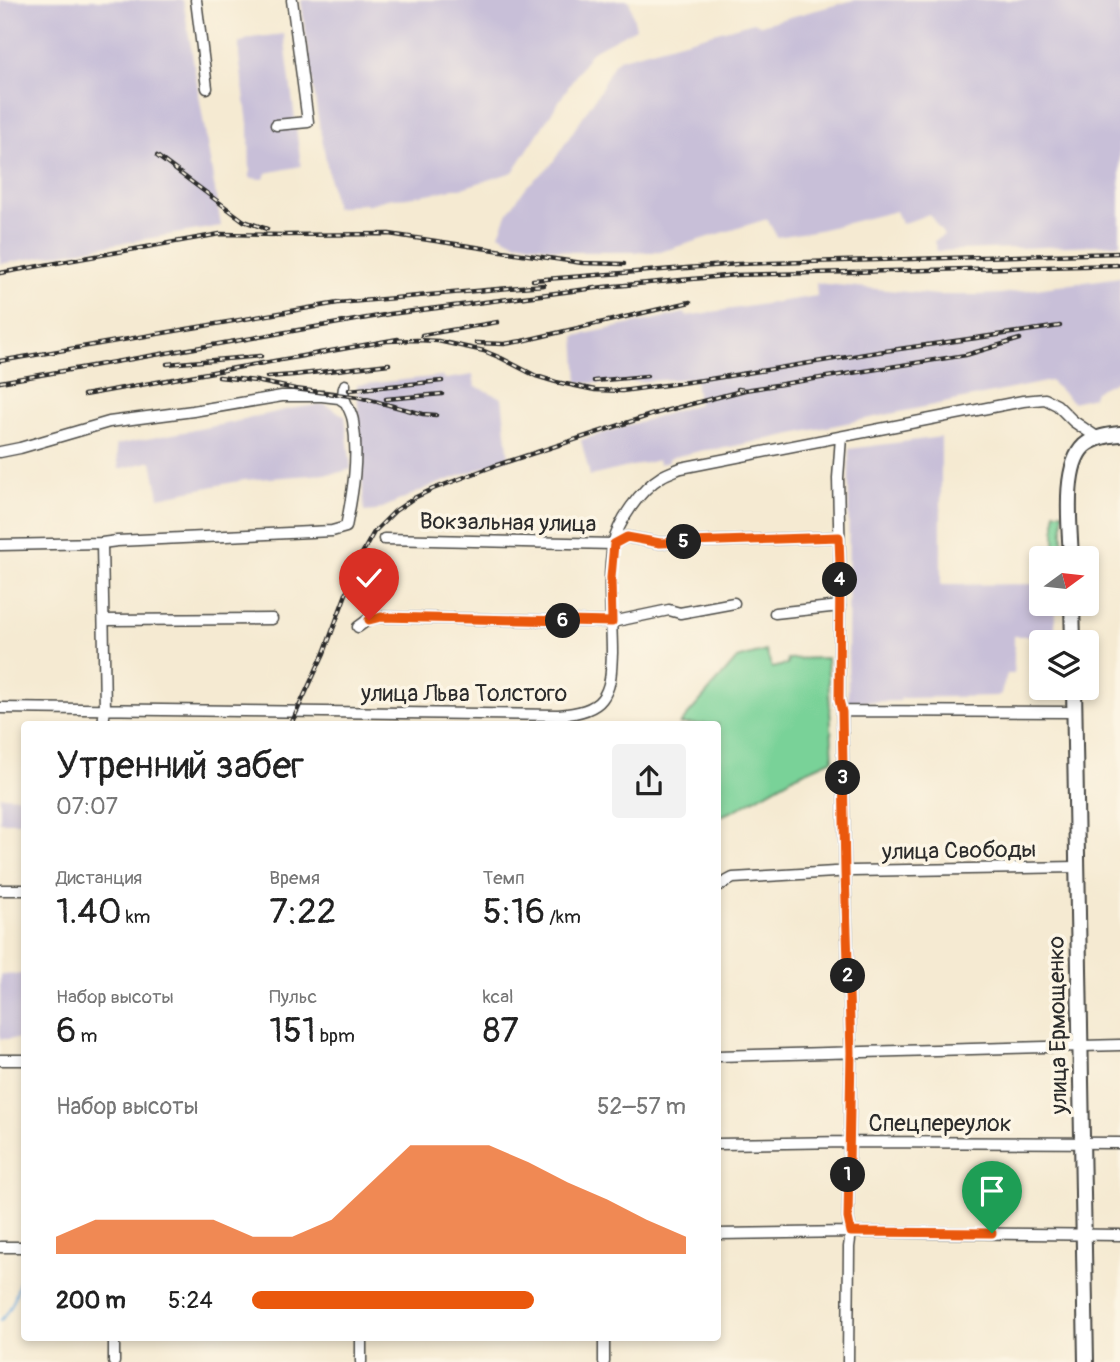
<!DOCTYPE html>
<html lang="ru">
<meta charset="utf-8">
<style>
:root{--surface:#fff;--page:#f2f2f2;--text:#222;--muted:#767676;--accent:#ea580c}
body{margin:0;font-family:Pangolin,sans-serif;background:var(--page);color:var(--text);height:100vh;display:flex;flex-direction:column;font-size:26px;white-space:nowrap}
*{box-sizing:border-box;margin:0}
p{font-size:23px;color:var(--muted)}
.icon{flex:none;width:38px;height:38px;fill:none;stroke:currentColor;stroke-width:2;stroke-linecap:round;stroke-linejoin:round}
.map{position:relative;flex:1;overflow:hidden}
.details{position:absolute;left:21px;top:721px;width:700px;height:620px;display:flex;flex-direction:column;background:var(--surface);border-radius:7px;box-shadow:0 4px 10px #0003}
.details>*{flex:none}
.needle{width:46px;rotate:75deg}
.fabs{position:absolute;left:1029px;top:546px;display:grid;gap:14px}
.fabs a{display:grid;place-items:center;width:70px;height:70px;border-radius:7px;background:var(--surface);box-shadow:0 4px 10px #0003;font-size:35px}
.pin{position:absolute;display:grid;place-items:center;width:60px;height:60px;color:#fff;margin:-72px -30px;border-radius:50% 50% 50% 0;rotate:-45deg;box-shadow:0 0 7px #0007}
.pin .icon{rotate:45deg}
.km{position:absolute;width:35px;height:35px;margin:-18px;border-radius:50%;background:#222;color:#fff;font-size:19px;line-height:35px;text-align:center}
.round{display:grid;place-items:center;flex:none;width:74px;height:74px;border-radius:7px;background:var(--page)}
.headline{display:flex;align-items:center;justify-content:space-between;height:119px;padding:0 35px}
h1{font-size:38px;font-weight:600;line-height:52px}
.metrics{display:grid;grid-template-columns:repeat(3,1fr);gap:10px;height:119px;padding:7px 35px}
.metrics div{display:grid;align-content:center}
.metrics b{font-size:35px;font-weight:600}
.metrics small{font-size:19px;font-weight:400}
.metrics p{font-size:19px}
.chart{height:196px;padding:14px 35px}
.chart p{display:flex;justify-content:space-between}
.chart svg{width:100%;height:126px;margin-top:7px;fill:var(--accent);opacity:.7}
ul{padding:0 35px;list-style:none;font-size:23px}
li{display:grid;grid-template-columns:112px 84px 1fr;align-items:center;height:52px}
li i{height:18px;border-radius:9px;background:var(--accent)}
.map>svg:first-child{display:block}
.industrial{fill:#c8bfd8}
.green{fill:#79d298;stroke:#527e62;stroke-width:2}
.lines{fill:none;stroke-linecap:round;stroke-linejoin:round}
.stream{stroke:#71aee3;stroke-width:2}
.minor-casing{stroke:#494844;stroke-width:13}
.highway-casing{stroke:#494844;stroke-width:18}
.minor{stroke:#fff;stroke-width:10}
.highway{stroke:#fff;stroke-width:14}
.rail-casing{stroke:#2b2b2b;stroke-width:4.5}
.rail{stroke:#fcf5e5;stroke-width:2;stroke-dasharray:5;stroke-linecap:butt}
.route-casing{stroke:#fff;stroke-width:14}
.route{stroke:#ea580c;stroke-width:9}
.labels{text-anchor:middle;stroke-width:7;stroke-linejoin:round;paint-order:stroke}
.street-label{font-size:23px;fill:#2b2b2b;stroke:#fcf5e5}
</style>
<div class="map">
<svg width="1120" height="1362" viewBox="0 0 1120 1362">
<rect width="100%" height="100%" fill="#fcf5e5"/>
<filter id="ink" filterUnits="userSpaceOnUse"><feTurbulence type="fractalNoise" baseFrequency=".0143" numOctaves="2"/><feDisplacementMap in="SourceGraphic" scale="14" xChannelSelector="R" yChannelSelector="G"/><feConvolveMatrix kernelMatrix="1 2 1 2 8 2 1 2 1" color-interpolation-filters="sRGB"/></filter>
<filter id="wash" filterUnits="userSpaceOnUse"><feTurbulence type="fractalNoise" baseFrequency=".00686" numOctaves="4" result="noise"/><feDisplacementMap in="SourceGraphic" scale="28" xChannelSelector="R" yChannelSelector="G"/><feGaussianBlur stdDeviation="1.57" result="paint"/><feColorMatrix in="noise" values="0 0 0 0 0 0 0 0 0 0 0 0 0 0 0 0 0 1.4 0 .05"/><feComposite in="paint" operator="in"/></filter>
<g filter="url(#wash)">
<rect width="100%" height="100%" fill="#f5ead2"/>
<!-- industrial -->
<path class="industrial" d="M0,0h183l38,226 -221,38z
M301,0h328l7,28 -45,24 -78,120 -51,16h-9l-5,2 -37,7 -20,1 -25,7 -1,-2 -30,5 -18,-96z
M854,0h266v244l-183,7 -3,-10 10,-6 -15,-21 -27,10 -6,-13 -77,19 -42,7 -10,-18 -107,33h-90l-48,-10 -6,1 -17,-9 9,-22 19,-26 24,-21 52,-79v-3l11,-19 5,-5 135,-37 6,3z
M284,34l17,132 -35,7 -2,6 -14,-1 -1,-47 -10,-75v-13l12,-5z
M1120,277v102l-25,12 -2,6 -20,5 -23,-21 -325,67 -21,2 -35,8v4l-10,2 -1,-4 -68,16 -9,-36 117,-36 -3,-26 -82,5h-35l-3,-47 110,-23 1,3 131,-20 -1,-13 121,12h40l24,-1z
M473,375l2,11 27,12 7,60 -80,29 -53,24 -12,1 -7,-127 84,-9 5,3z
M325,404l20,12 6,53 -14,4 -93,7 -85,17 -7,-36 -33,8 -3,-24 114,-22 59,-14z
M941,437v148l100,-1v20h14v38h-11l-1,-6h-29v38h-7l-7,22 -99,2 -1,3 -52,1 1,-253z
M0,796l24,1v25h-24z
M24,974v65h-24v-64z"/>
<!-- green -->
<path class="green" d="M1055,512h8v46h-8z
M766,651l6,17 16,-4 -1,-5 40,-1 6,101 -36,16 -62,35 -17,7v-93h-38l57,-65z"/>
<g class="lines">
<!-- stream -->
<path class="stream" d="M0,1321c16,-15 18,-37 24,-57"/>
</g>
</g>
<g filter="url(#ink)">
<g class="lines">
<defs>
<path id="minor" d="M196,0l11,88
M276,125l32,-3 -16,-122
M841,437l-3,41 2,87 -1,135 3,11 3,161 6,180 -3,166 3,14 -2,15 -1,115
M0,452l20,-4 89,-26 84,-11 89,-15h40l17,2 6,4
M384,539l229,5 14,-7 33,6 179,-6
M102,543l3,166 -2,15
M0,545l102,-2 15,-2 215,-10 14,-4c7,-35 13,-70 7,-106 -2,-14 -14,-22 -8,-36
M775,613l65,-7
M104,620l168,-1
M358,627l11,-8 12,-2 231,5 57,-12 11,3 54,-10
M0,708l558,7c15,-1 35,-4 44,-16 10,-13 9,-30 10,-46 0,-35 -5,-73 1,-107 4,-24 28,-57 48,-69 6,-4 13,-6 20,-9l342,-67 22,-2 12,6 16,16 25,17
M842,711l232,1
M718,886l15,-8 119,-7 225,-4
M0,890h24
M718,1056l402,-11
M0,1060h24
M718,1144l130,-2 272,1
M718,1234l133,-2 269,3
M0,1247h24
M114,1337v25
M361,1362v-25
M604,1362v-25"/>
<path id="highway" d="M1071,558c-1,-29 -9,-91 13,-112 10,-9 24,-11 36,-12
M1072,604l1,38
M1074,688l12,674"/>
</defs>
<!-- minor casing -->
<use href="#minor" class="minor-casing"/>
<!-- highway casing -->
<use href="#highway" class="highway-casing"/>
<!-- minor -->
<use href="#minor" class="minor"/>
<!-- highway -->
<use href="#highway" class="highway"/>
<defs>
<path id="rail" d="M157,156l87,65 23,8
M0,273l220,-39 65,1 104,-1 193,29 42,1
M533,280l205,-16 382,-11
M422,335l76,-13
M388,341l29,-1 21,1 46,10 17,7 35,18 20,6 39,8 27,1 88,-12 168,-27 182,-26
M476,343l28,1 18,-3 168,-39
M0,361l338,-58 206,-18
M167,364l94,-8
M219,377l37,4 39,8 64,8 64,17 13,1
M267,377l27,-2 95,-11
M594,381l53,-5
M0,382l390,-68 214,-27 132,-12 384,-10
M738,389l7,1 221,-35 54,-16
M349,390l93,-9
M84,395l314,-56
M386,399l56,-5
M291,724l33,-71 35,-94 15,-27 21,-21 19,-13 19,-9 61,-23 163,-53 88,-23"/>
</defs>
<!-- rail casing -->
<use href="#rail" class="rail-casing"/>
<!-- rail -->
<use href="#rail" class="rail"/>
</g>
</g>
<g class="lines" filter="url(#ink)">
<defs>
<path id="route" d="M369,620l12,-3 231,5 -1,-44 3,-34 13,-7 33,6 179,-6 1,28 -1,135 3,12 3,160 6,180 -3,166 3,14 141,1"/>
</defs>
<!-- route casing -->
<use href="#route" class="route-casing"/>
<!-- route -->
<use href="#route" class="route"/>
</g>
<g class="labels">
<!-- street labels -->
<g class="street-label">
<text transform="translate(508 522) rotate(1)" y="8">Вокзальная улица</text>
<text x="464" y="701">улица Льва Толстого</text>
<text transform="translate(959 850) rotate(-1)" y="8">улица Свободы</text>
<text transform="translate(1057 1025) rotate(-91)" y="8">улица Ермощенко</text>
<text x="940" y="1131">Спецпереулок</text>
</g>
</g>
</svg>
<div class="fabs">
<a><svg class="needle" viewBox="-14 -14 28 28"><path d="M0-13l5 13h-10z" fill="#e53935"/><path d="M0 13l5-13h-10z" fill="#767676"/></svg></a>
<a><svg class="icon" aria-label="layers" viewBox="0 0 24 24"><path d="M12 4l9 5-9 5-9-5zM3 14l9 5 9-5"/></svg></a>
</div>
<div class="pin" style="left:992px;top:1233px;background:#1e9e55"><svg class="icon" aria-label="arrive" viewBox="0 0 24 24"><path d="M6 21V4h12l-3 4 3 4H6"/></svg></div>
<div class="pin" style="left:369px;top:620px;background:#d93025"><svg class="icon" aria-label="check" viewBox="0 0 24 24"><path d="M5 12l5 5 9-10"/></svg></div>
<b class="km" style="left:848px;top:1175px">1</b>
<b class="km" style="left:848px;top:976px">2</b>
<b class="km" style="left:843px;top:778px">3</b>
<b class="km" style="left:840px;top:580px">4</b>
<b class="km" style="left:684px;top:542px">5</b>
<b class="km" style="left:563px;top:621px">6</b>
<section class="details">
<div class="headline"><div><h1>Утренний забег</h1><p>07:07</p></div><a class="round"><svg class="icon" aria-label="share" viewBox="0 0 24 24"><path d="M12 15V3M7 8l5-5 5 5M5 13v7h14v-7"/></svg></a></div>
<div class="metrics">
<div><p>Дистанция</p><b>1.40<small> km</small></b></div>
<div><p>Время</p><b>7:22</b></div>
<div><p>Темп</p><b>5:16<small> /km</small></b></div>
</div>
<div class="metrics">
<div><p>Набор высоты</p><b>6<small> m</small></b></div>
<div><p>Пульс</p><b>151<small> bpm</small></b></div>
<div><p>kcal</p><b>87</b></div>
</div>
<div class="chart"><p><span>Набор высоты</span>52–57 m</p>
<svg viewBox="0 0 160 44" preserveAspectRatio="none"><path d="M0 44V38L10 32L20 32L30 32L40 32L50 38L60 38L70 32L80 19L90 6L100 6L110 6L120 12L130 19L140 25L150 32L160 38V44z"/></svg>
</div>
<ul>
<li><b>200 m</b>5:24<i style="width:65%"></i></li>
</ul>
</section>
</div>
